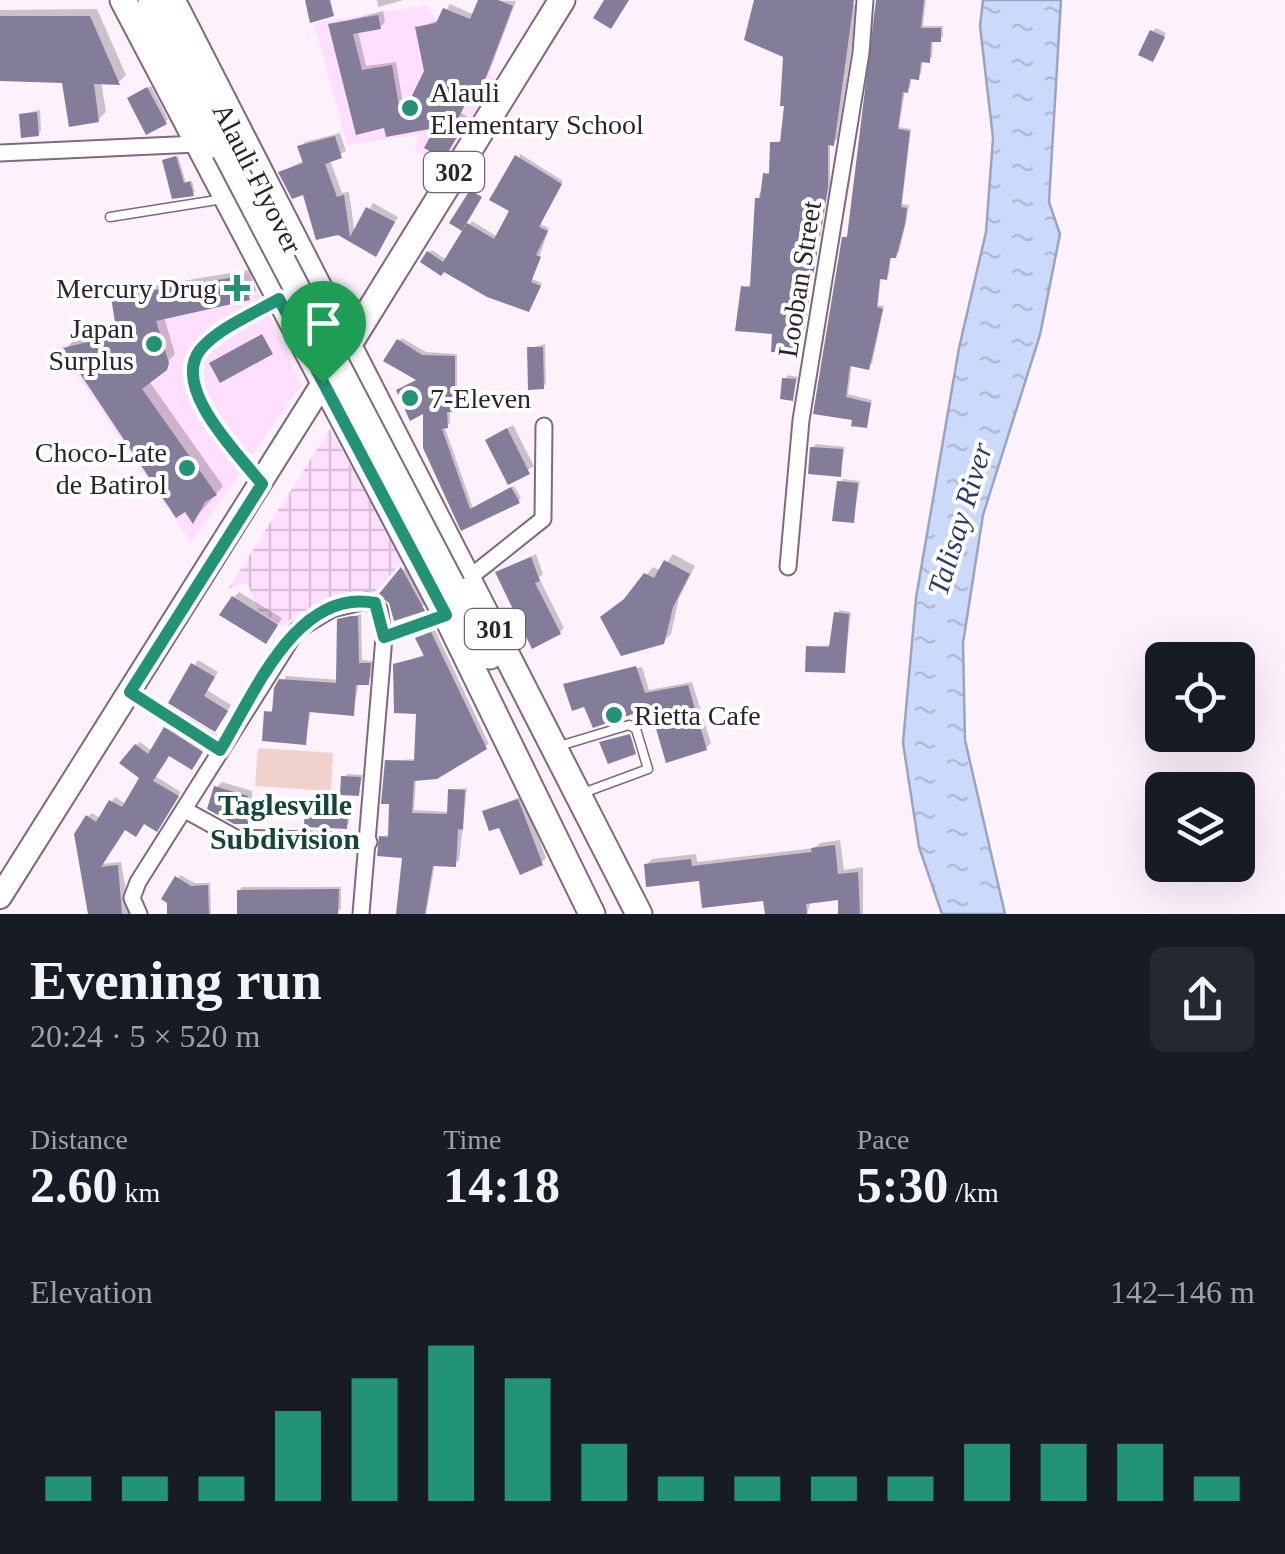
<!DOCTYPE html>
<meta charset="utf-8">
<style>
:root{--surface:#171b24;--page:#242831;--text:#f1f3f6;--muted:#9ea1a6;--accent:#229375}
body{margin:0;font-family:"Times New Roman",serif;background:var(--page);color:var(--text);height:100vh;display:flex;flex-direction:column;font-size:38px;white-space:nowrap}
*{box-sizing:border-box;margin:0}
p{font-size:32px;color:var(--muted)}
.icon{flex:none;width:55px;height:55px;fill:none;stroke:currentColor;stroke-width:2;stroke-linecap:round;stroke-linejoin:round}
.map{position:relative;height:914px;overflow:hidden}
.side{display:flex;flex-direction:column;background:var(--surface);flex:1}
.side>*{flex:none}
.controls{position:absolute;left:1145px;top:642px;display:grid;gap:20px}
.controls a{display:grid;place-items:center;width:110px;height:110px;border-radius:15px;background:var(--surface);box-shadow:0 10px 40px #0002;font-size:50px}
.pin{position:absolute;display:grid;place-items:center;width:85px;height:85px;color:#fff;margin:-102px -42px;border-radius:50% 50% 50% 0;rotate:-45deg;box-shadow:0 0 10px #0007}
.pin .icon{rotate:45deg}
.round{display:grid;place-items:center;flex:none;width:105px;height:105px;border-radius:15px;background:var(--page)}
.overview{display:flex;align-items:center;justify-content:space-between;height:170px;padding:0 30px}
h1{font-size:55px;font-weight:600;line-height:75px}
.stats{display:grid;grid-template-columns:repeat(3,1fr);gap:15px;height:170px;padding:10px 30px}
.stats div{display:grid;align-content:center}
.stats b{font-size:50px;font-weight:600}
.stats small{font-size:28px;font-weight:400}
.stats p{font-size:28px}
.chart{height:280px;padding:20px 30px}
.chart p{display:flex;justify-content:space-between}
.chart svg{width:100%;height:180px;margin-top:10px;stroke:var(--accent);stroke-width:6}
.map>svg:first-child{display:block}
.built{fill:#ffdffd}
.industrial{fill:url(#industrial-grid)}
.grass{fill:#f1d1cb}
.water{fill:url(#water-ripples);stroke:#9ca3bc;stroke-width:2.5}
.shadow{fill:#0003}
.building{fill:#847d99}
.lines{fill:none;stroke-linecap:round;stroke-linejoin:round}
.service-casing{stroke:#80697e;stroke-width:11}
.minor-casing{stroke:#80697e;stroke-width:19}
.secondary-casing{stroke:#80697e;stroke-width:26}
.primary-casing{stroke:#80697e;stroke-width:29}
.service{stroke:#fff;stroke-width:8}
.minor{stroke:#fff;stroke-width:15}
.secondary{stroke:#fff;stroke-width:22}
.primary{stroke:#fff;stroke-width:25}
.primary-bridge-casing{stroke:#80697e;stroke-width:29;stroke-linecap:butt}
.primary-bridge{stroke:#fff;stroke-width:25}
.route-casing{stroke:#fff;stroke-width:20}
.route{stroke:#229375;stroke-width:12}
.poi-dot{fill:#229375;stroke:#fff;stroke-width:4}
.labels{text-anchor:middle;stroke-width:8;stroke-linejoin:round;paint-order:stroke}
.shield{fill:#fff;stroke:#6c656b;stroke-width:2.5}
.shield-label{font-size:25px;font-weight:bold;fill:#2d232c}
.poi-label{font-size:28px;fill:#2d232c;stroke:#fff;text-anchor:start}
.street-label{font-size:28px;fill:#2d232c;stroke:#fff}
.water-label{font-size:30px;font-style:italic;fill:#2a3d67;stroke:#fff}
.neighbourhood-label{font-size:30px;font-weight:bold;fill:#144739;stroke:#fff}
</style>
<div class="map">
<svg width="1285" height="914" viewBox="0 0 1285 914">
<defs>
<pattern id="industrial-grid" width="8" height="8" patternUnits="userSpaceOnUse" patternTransform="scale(2.5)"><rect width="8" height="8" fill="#ffdffd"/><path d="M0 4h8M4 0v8" fill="none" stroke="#dbbfd9"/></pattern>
<pattern id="water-ripples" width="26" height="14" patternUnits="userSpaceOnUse" patternTransform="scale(2.5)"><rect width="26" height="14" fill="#cbdafa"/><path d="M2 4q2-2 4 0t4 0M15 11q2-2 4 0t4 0" fill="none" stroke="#afbbd6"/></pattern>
</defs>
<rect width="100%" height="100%" fill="#fdf2fc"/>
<!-- built -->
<path class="built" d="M428,5l15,32 55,45 -54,87 -29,-18 3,-16 -71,10 -33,-122z
M249,275l53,109 -111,159 -133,-196 58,-16 -5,-34z"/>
<!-- industrial -->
<path class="industrial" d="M330,429l73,132 -32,35 -15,-2 -58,19 -15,13 -25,-16 -11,-28 -19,7z"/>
<!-- grass -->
<path class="grass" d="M258,748l75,5 -2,38 -76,-5z"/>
<!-- water -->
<path class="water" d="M983,0h78l-12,202 11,32 -20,101 -57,180 -20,128 2,97 40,174h-63l-23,-67 -16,-104 13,-145 43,-250 27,-116 7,-94 -13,-112z"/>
<!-- shadow -->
<path class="shadow" d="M377,0h27l-26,7z
M481,0l35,1 -26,69 -8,15 -8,2 -13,26 7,4 -19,34 -5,5 -5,-31 -51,9 -57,-109 52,-14 2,11 -5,5 -22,4 8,35 30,-4 9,53 21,-43 -8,-44 23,-9 9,-15 25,11z
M754,0h75l26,5 -3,42 -15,93 -7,3v40l-31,168 -24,-19 -31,-45 9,-3 5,-85 8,-25 6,-3 1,-28 10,-3 4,-36 -1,-48 -33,-32z
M879,0h47l-3,26h20v11l-10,2 -1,18 -9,3 -2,14 -9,2 -2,11 -5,3 -6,37 12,2 -9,75 7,1 -2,13 -8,34 -8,4 -2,18 -8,2 -3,29 6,1 -12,58h-20l-4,30 24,6 -6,25 -11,-7 -39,-6 29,-174 4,-5z
M97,9l29,66 -7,7 -18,-1 5,31 -8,8 -34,-40 -64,-2v-68z
M1156,28l10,5 -10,23 -3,-25z
M151,86l17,33 -3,3 -32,-27z
M40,110l1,21 -3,3 -16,-20z
M340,133l6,18 -16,9 12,33 7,-1 6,42 18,-31 25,14 -22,37 -38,-21 -33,-41 -24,-20 24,-12 -5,-13 5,-5z
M520,154l43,27 -23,43 9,4 -17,51 10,4 -13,26 -85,-39 -15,-18 3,-2 15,10 25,-39 26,16 14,-27z
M178,156l8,27 6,-2 3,11 -21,5 -7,-38z
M249,270l7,20 -8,8 -84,19 11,37 -26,27 74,105 -29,34 -128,-171 7,-8 46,-11 -6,-32 8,-7z
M402,338l24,14 31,2v52l-7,4v13l-5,5 28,80 41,-22 7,12 -3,3 -56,26 -43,-148 -20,-38z
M545,344l1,39 -3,4 -13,-39z
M788,375l10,2 -6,21 -7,-19z
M513,425l21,41 -25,16 -21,-42z
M816,444l29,3 -5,27 -28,-26z
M843,479l17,2 -7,40 -13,-39z
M536,554l7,20 -4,4 25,50 -4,4 -61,-61z
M673,554l22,12 -16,32 -8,36 -8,8 -33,-47 23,-28 8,4z
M407,565l22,38 -33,15 -5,-16 -10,-7z
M239,592l43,26 -11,18 -37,-39z
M839,610l12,2 -7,59 -36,-24 24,-2z
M361,614l1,46 11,1 -1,17 -13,4 -6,31 -42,-3 -6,32 -38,-29 7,-4 12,-33 53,4v-59z
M435,630l54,114 -73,35 -2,31 36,2 1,-22 16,-2 -8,73 -24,2 -9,51h-27l6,-58 -24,-19 10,-3 -3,-73 28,-2 3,-47 -23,-47 30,-11 -8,-16z
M198,660l20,12 -11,18 24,15 -12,20 -48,-23z
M642,667l7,23 43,-8 19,61 -5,5 -55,-43 -66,-1 -19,-19z
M170,725l35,22 -9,16 -26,-9 -15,22 26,16 -21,33 -15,-3 -20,5 -23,37 19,-2 9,52h-40l-2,-97 4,-4 9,6 14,-22 11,7 16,-27 -6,-32 4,-3 12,9z
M347,774l16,1 -5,19 -14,-17z
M222,782l30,9v25l-5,6 -31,-34z
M523,796l23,62 -5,5 -56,-52z
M311,798l39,1 -1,24 -3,4 -38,-26z
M840,840l4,30 19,-3v47h-22l-1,-16 -29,3 -4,13h-40l-2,-16 -119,-33 6,-6 44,-5 1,8 117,-14 6,-5z
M180,875l15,8h15l1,31h-42z
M242,887h99v22l-4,3 -98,-21z"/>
<!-- building -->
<path class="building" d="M305,0h25l4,16 -24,7z
M478,0h20l15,6 -27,71 -8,15 -6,-3 -14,30 7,4 -21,36 -20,-11 11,-20 -49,9 -2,-9 -28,7 -28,-111 50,-9 3,14 -28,5 9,36 30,-5 9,53 23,-47 -9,-44 21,-4 7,-15 27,11z
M604,0h25l-18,29 -18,-11z
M754,0h100l-20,146 -6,-1v42l-28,167 -29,-2 1,-18 -37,-3 6,-45 9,1 5,-89h5l3,-25 6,1 1,-32h10l4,-36h-4l3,-49 -39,-17z
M876,0h48l-3,28h20v14h-10l-1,21 -9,-1 -2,18 -9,-1 -2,14 -5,-1 -5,37 12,2 -9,76 6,1 -2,16 -9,34h-6l-3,22 -7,-1 -3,28 6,2 -14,61 -19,-4 -4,31 25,6 -4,25 -16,-2 1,-6 -39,-6 29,-177h5z
M0,16h90l30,69 -26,-1 5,38 -30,5 -7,-44 -62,-2z
M1150,30l15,7 -12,25 -15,-7z
M147,87l20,37 -21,11 -19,-37z
M37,112l2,24 -18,2 -2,-24z
M335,136l7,22 -17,6 12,33 7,-2 6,42 16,-30 29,15 -19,35 -38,-22 -22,5 -13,-45 -11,4 -14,-27 25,-9 -6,-17z
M515,155l47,29 -23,43 9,4 -12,24 5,2 -10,25 10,4 -12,26 -42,-15 -43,-25 -3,4 -21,-14 7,-11 16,11 24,-39 27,16 15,-28 -20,-11z
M176,156l8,27 6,-2 4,15 -22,3 -10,-39z
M470,190l12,7 -20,34 -13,-8z
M242,276l8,24 -94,21 13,42 -2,7 -25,19 75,106 -12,7 -12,22 -8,-12 -9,6 -113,-170 54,-13 -6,-38z
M262,334l11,20 -53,29 -11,-20z
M397,339l25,16 33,1v56h-8l1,16 -6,1 28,80 41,-22 9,16 -59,28 -38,-83v-34l-13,7 -14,-31 20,-10 -33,-19z
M527,347h16l1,42 -16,1z
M782,378l14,1 -3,22 -13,-2z
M507,428l23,46 -22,11 -23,-45z
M810,447l33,2 -2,28 -33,-3z
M837,481l21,2 -4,40 -22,-2z
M531,557l9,24 -5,2 26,51 -29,15 -37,-77z
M664,560l26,14 -17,33 -9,37 -43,12 -21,-39 24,-18 20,-26 10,5z
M401,567l24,44 -31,10 -5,-18 -11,-8z
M232,596l46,29 -12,19 -47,-29z
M834,612l15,2 -4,59 -40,-1 1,-26 23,1z
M351,616h7l1,47h12l-2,22h-13l-2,31 -45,-4 -3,33 -44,-4 2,-30 8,1 2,-24 5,-9 57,4 1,-64z
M431,632l56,117 -50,30 -23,2 -2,32 35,1 1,-25 17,1 -2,40 -5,-1 -2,38 -23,-1 -8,48h-29l6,-56 -25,-2 2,-20 9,1 1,-33h-8l4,-44 29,1 2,-47 -22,-1 -1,-49 31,-8 -9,-18z
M191,663l24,14 -11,19 24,15 -13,21 -47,-29z
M636,666l9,27 43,-8 19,65 -41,13 -16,-55 -57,20 -9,-21 -12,4 -9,-27z
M164,727l39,25 -11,18 -23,-14 -16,25 26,15 -22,36 -13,-8 -8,13 -11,-7 -24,37 17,-2 4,49h-34l-14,-80 12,-19 10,7 13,-22 13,7 17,-29 -20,-15 16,-19 13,10z
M630,734l6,20 -28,10 -9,-22z
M341,776l20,1 -2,19 -19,-1z
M214,786l34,10v28h-14l-27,-15z
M518,799l25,66 -23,10 -21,-47 -10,3 -7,-20z
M305,800l43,2 -1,27 -43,-2z
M835,845l3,29 20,-2 2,42h-22v-14l-32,4 1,10h-42l-2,-13 -61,7 -3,-27 -53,6 -2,-23 47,-5 1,7 120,-14 -1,-4z
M175,876l16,10 17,-1 1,29h-42v-11l-6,-4z
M339,889l-1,25h-101v-24z"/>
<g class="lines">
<defs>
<path id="service" d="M110,217l113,-18
M259,480l-48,-62 -20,-41 10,-28 76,-49
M556,747l73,-22 7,4 12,40 -65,24"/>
<path id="minor" d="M0,153l197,-9
M788,567l13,-147 60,-367 4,-53
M469,578l74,-59 1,-93
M130,692l90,57
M185,810l51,28 133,4
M139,914l-7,-16 6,-16 159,-252 35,-21 34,-8 13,8 5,28 62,-22
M361,914l23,-277"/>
<path id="secondary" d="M0,897l323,-514"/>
<path id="primary" d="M123,0l323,615 146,299
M151,0l74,151
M172,0l467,914
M341,357l221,-357
M452,585l38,71"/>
</defs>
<!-- service casing -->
<use href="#service" class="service-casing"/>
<!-- minor casing -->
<use href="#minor" class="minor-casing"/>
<!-- secondary casing -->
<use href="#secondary" class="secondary-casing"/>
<!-- primary casing -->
<use href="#primary" class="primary-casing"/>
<!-- service -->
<use href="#service" class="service"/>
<!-- minor -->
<use href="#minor" class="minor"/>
<!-- secondary -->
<use href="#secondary" class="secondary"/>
<!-- primary -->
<use href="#primary" class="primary"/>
<defs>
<path id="primary-bridge" d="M225,151l227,434"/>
</defs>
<!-- primary-bridge casing -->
<use href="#primary-bridge" class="primary-bridge-casing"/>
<!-- primary-bridge -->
<use href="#primary-bridge" class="primary-bridge"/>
</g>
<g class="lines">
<defs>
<path id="route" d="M279,299l167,316 -62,22 -9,-34c-79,-16 -122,94 -155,147l-90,-58 132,-208c-24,-30 -91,-96 -62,-134 18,-22 55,-37 79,-51z"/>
</defs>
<!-- route casing -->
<use href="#route" class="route-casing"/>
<!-- route -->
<use href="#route" class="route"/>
</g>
<!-- markers -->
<g class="poi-dot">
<circle cx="410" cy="108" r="10"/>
<path d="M232 273h10v10h10v10h-10v10h-10v-10h-10v-10h10z"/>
<circle cx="154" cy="344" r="10"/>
<circle cx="410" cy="398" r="10"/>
<circle cx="187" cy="468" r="10"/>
<circle cx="614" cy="715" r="10"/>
</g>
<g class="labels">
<!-- shield labels -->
<g class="shield">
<rect x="424" y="152" width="60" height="40" rx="8"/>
<rect x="465" y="609" width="60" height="40" rx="8"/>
</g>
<g class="shield-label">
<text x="454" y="181">302</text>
<text x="495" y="638">301</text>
</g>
<!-- poi labels -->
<g class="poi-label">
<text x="430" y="102">Alauli<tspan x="430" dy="32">Elementary School</tspan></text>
<text x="217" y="298" text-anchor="end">Mercury Drug</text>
<text x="134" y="338" text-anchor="end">Japan<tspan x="134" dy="32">Surplus</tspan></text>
<text x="430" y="408">7-Eleven</text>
<text x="167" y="462" text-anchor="end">Choco-Late<tspan x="167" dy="32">de Batirol</tspan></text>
<text x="634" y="725">Rietta Cafe</text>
</g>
<!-- street labels -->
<g class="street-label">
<text transform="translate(258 178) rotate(63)" y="10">Alauli Flyover</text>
<text transform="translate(799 279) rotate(-81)" y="10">Looban Street</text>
</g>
<!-- water labels -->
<g class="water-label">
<text transform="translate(960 519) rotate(-73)" y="10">Talisay River</text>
</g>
<!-- neighbourhood labels -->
<g class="neighbourhood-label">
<text x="285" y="815">Taglesville<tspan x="285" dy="34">Subdivision</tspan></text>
</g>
</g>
</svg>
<div class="controls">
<a><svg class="icon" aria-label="locate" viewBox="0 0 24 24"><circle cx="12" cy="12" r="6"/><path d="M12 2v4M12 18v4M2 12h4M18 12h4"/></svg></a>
<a><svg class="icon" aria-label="layers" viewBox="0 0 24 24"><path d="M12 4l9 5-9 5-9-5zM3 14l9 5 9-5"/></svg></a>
</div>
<div class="pin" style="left:323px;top:383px;background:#1e9e55"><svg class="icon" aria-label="arrive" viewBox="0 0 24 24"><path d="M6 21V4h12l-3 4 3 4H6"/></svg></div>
</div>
<section class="side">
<div class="overview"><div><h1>Evening run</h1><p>20:24 · 5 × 520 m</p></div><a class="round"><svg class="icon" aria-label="share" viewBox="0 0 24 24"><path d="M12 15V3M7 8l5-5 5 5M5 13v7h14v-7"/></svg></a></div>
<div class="stats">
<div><p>Distance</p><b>2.60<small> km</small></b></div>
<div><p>Time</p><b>14:18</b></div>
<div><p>Pace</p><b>5:30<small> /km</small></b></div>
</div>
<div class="chart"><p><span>Elevation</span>142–146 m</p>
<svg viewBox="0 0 160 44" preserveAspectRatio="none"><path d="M5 44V38M15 44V38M25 44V38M35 44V22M45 44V14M55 44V6M65 44V14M75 44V30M85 44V38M95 44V38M105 44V38M115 44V38M125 44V30M135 44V30M145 44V30M155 44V38"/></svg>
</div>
</section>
